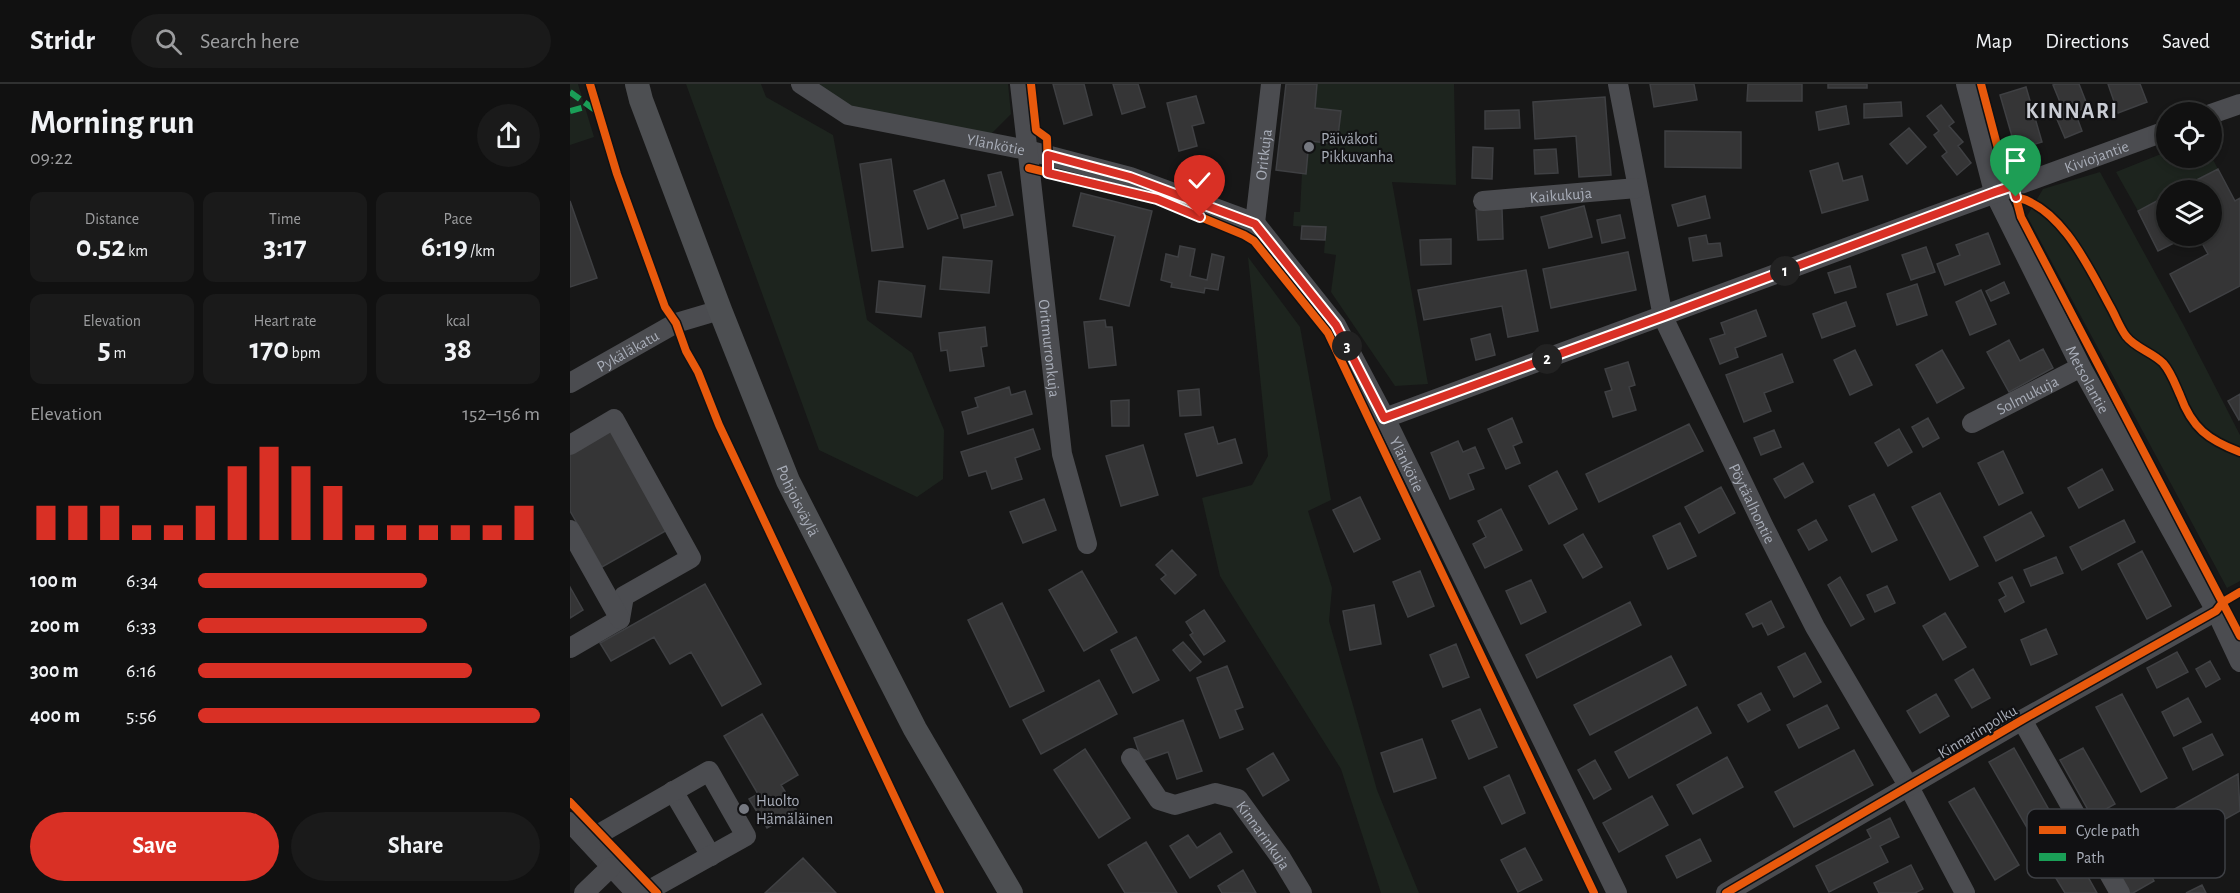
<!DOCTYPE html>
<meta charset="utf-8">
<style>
:root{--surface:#111;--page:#1a1a1a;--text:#f1f3f6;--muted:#9c9d9f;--line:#303131;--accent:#d93025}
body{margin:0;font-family:"Alegreya Sans",sans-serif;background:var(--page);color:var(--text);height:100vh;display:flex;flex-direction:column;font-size:22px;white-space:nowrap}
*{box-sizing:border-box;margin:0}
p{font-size:20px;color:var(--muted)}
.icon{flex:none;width:33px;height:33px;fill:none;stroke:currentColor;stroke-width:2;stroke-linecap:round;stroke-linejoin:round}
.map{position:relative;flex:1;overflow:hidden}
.details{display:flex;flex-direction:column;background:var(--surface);width:570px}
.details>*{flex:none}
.buttons{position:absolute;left:1586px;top:18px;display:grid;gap:12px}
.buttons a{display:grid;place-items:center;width:66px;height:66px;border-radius:50%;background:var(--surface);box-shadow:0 3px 9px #0003,0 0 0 2px var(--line);font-size:30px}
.pin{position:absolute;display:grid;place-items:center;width:51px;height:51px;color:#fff;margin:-62px -26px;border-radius:50% 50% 50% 0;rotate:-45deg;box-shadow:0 0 6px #0007}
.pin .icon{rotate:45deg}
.km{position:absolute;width:30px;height:30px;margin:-15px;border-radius:50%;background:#222;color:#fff;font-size:16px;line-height:30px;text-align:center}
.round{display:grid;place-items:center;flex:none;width:63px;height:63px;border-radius:32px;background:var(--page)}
.head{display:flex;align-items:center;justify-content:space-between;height:102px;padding:0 30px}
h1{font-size:33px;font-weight:700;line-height:45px}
.stats{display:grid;grid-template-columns:repeat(3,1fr);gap:9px;height:102px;padding:6px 30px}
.stats div{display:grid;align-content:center;border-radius:12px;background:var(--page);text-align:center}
.stats b{font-size:30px;font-weight:700}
.stats small{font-size:16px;font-weight:400}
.stats p{font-size:16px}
.chart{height:168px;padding:12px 30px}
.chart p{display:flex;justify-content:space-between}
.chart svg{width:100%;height:108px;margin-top:6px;stroke:var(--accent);stroke-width:6}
.button{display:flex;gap:12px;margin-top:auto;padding:12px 30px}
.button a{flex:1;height:69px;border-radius:36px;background:var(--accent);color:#fff;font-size:24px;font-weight:700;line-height:69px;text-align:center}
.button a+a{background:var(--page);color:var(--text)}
ul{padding:0 30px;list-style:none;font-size:20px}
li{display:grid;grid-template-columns:96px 72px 1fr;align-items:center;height:45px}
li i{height:15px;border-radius:8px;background:var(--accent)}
header{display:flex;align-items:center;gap:36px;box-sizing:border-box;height:84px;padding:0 30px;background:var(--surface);border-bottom:2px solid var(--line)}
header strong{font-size:28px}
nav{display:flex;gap:33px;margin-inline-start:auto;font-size:21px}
.search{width:420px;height:54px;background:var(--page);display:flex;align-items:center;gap:15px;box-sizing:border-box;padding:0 21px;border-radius:33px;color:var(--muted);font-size:22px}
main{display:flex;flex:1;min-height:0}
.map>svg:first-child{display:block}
.green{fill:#1d241e}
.building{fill:#353536;stroke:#3f4043;stroke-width:1.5}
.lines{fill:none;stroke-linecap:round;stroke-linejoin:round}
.minor{stroke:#4b4c50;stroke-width:20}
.major{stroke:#4d4f52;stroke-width:24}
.quiet{stroke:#1a9f57;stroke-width:6;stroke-dasharray:12 6;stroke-linecap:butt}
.cycleway-casing{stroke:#111113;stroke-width:11}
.cycleway{stroke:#e8590c;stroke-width:8}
.route-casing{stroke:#fff;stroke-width:12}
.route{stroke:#d93025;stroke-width:8}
.poi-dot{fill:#757880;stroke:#111113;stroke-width:2}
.labels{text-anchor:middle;stroke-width:4.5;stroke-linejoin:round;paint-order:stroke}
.poi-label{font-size:16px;fill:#a8adb8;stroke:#111113;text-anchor:start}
.street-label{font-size:16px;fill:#a8adb8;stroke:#111113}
.district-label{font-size:22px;font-weight:bold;letter-spacing:1.5px;fill:#c9ccd4;stroke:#111113}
.key{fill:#111113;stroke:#3e4045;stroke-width:1.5}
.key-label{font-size:16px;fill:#a8adb8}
</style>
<header>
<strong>Stridr</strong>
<div class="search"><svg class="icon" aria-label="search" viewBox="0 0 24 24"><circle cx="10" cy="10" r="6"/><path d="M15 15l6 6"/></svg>Search here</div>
<nav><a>Map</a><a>Directions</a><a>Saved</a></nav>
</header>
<main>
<section class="details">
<div class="head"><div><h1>Morning run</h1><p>09:22</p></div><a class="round"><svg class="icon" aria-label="share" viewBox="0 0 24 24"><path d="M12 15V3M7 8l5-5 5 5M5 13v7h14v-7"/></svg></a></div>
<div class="stats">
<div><p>Distance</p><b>0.52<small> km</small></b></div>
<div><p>Time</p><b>3:17</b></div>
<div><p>Pace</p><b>6:19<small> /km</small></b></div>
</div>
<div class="stats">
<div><p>Elevation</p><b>5<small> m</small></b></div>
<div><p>Heart rate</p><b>170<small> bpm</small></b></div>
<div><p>kcal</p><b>38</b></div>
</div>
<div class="chart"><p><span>Elevation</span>152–156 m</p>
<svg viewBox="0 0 160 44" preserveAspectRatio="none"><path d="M5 44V30M15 44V30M25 44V30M35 44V38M45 44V38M55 44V30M65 44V14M75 44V6M85 44V14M95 44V22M105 44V38M115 44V38M125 44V38M135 44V38M145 44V38M155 44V30"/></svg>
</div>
<ul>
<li><b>100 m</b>6:34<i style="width:67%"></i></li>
<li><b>200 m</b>6:33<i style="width:67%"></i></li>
<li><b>300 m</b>6:16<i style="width:80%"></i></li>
<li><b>400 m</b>5:56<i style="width:100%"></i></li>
</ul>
<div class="button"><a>Save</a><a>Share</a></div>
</section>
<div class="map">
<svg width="1670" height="809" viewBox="0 0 1670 809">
<rect width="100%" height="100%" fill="#171717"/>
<!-- green -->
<path class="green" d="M0,0h8l16,53 -24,8z
M116,0h75l5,13 67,38 34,185 45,33 32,77 -1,49 -26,18 -98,-47z
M245,0h193l3,30 -21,21 -139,-25z
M747,0h137l2,101 -64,-3 36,202 -33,2 -64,-94 5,-37 -12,-2 2,-25 -33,-2 1,-14h6l2,-39h4l3,-32 28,3 4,-33 -26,-3z
M1596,68v6h45v-2l7,13 -41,21h-11v6l-28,15 -22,-39z
M1530,88l83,152 57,111v146l-13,7 -200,-372 16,-27z
M678,173l52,70 31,173 -23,11 24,77 -3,33 48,169 42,103h-38l-40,-124 -121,-193 -18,-78 50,-13 16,-29z"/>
<!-- building -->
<path class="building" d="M483,0h31l8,31 -28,9z
M543,0h25l7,23 -23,7z
M716,0h31l-2,24 26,3 -4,33 -28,-3 -3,33 -30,-4z
M1080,0h44l3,16 -43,7z
M1178,0h54v17h-55z
M1258,0h39v4h-39z
M1486,0h23l9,23 -13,5 7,19 -17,7 -12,-28 9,-3 -9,-22z
M1538,0h32l7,18 -29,11z
M1456,3l16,55 -26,8 -16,-55z
M626,12l8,27 -12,3 5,20 -18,5 -12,-48z
M1035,13l6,78 -32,2 -3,-41 -41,3 -2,-37z
M1331,18l1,14 -38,2v-14z
M1371,21l13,17 -5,4 14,16 -5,4 13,17 -14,12 -15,-19 5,-4 -13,-17 5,-4 -12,-15z
M1276,22l3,18 -30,6 -3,-18z
M949,26l1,18 -35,1v-18z
M1339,44l17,19 -19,17 -17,-20z
M1095,47l76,1v36l-76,-1z
M903,63l20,1 -1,31 -20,-1z
M986,65l2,24 -23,1 -1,-24z
M321,75l12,88 -31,4 -12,-87z
M1268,79l5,18 19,-5 6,24 -46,13 -12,-42z
M1648,85l17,32 5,-3v88l-50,26 -20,-38 38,-20 -10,-18h13v-46h-34z
M431,88l12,43 -49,13 -3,-13 35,-9 -8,-31z
M374,96l14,38 -30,11 -14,-38z
M511,109l71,18 -23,95 -29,-7 15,-63 -42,-10z
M1135,112l5,22 -32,8 -6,-21z
M1596,112v40h22l-30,15 -20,-40z
M0,117l27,77 -27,9z
M1014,122l8,31 -43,11 -8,-31z
M932,125l1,30 -25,1 -2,-30z
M1050,131l5,23 -23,5 -5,-23z
M732,142l24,1 -1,13 -24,-1z
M1418,149l12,31 -55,21 -8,-21 23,-9 -4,-10z
M1136,151l2,9 12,-1 2,13 -29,5 -4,-23z
M881,155v25l-30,1 -1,-25z
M610,162l15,3 -5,27 17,4 5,-26 12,3 -6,33 -13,-2 -1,5 -33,-6 1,-4 -11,-3 5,-26 12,3z
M1356,163l9,25 -24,8 -9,-25z
M1058,168l8,38 -85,18 -8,-39z
M373,173l49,4 -3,32 -49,-4z
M1280,182l6,21 -21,6 -7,-20z
M956,186l12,61 -30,6 -6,-31 -78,14 -6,-30z
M309,197l46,5 -4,31 -45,-5z
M1434,198l5,11 -18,8 -5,-10z
M1347,200l10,31 -30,10 -10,-31z
M1411,206l15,34 -26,11 -14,-33z
M1276,218l9,24 -33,12 -9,-24z
M1186,226l10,26 -31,12 3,9 -18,7 -10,-25 15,-5 -4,-11z
M535,236l1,7h6l4,38 -27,3 -5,-46z
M415,243l2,19 -6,1 3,19 -34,5 -3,-21 -6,1 -2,-18z
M920,250l5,21 -19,5 -5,-21z
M1439,256l11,21 23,-12 10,19 -44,24 -22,-40z
M1285,266l17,35 -22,10 -16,-35z
M1372,266l22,38 -27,15 -21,-38z
M1212,270l11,28 -29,11 7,18 -27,11 -18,-47z
M1058,278l7,23 -6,2 7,23 -23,7 -8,-25 7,-2 -7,-21z
M439,303l2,8 14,-4 7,23 -64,20 -6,-22 16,-5 -3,-9z
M629,305l2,26 -21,1 -2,-25z
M1670,310v25l-1,1 -11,-19z
M559,316v26h-17l-1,-25z
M942,334l10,24 -9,4 7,17 -14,6 -18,-40z
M1358,334l11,20 -16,9 -11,-20z
M1119,340l14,27 -104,51 -13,-28z
M42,343l57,102 -67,38 -32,-56v-60z
M643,343l5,17 17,-5 7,24 -45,13 -12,-42z
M463,345l7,20 -25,9 7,21 -30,10 -6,-18 -17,5 -8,-24z
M1329,345l13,23 -24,14 -13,-23z
M1204,346l7,17 -20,8 -7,-17z
M888,357l5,11 12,-5 9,21 -16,6 6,15 -24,10 -19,-46z
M573,361l15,50 -37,11 -15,-50z
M1433,367l20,42 -24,12 -21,-42z
M1233,379l10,19 -28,16 -11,-19z
M1532,385l11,21 -34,18 -11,-20z
M987,387l20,38 -28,15 -20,-38z
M1151,403l14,26 -36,20 -14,-26z
M1370,409l38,73 -28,14 -38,-73z
M1304,410l23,46 -25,12 -23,-46z
M790,413l20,42 -26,13 -21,-42z
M474,415l12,31 -33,13 -13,-31z
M931,425l21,41 -37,18 -12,-24 13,-7 -8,-16z
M1461,428l13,24 -48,25 -12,-24z
M1246,436l11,20 -18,10 -11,-20z
M1554,436l11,22 -53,28 -12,-23z
M1110,439l16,33 -28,13 -15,-33z
M1013,450l19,33 -19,11 -19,-33z
M602,466l24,25 -21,19 -14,-15 5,-4 -10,-10z
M1572,467l29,55 -24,13 -29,-55z
M1486,473l7,16 -32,13 -7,-16z
M512,487l35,61 -33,19 -35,-61z
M850,487l14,35 -26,11 -15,-35z
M1270,493l24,42 -13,7 -23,-41z
M1442,493l12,25 -19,10 -6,-12 7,-4 -7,-13z
M961,496l15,32 -25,12 -15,-33z
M135,500l56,100 -39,22 -31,-54 -21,12 -16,-27 -43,24 -11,-18z
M1317,502l8,17 -20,9 -8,-17z
M0,503l13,23 -13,8z
M1201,517l13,26 -16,8 -6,-12 -9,4 -7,-13z
M1060,518l11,23 -104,53 -11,-23z
M432,519l42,88 -34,16 -42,-87z
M804,521l7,39 -31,6 -7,-39z
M634,526l21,31 -21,14 -14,-20 3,-2 -7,-11z
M1375,529l21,34 -23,13 -20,-34z
M1476,545l11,25 -26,11 -10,-25z
M566,553l23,43 -26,13 -22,-43z
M613,558l18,20 -11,9 -17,-21z
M886,560l13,33 -26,10 -13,-32z
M1607,568l11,20 -31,16 -10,-20z
M1235,569l16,29 -27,15 -16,-30z
M1101,572l15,29 -96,50 -16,-30z
M1640,577l10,18 -14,8 -10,-18z
M657,582l16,41 -8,3 8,19 -23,9 -23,-60z
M1403,585l17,29 -18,10 -17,-28z
M529,596l18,34 -76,40 -18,-34z
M1191,609l9,17 -22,12 -10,-17z
M1366,610l13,22 -29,17 -13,-22z
M1552,610l45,84 -26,14 -45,-85z
M1618,614l13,24 -27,14 -12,-24z
M1257,621l12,23 -40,20 -12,-23z
M1127,623l14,26 -82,45 -14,-26z
M910,625l17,38 -28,12 -17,-38z
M192,630l36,61 -17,10 16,26 -30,17 -18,-29 9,-5 -34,-58z
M613,636l19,51 -25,8 -9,-27 -26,9 -8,-23z
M1642,650l11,21 -30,15 -10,-22z
M852,655l14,39 -42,14 -13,-39z
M1444,664l47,83 -24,14 -48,-83z
M1513,664l32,56 -23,13 -32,-57z
M515,665l45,69 -31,20 -45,-68z
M1284,666l19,35 -79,42 -19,-35z
M703,669l16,27 -26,16 -16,-27z
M1157,673l16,30 -50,27 -16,-29z
M1025,676l16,29 -17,10 -16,-29z
M1668,690l2,37 -47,26 -2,-4 -27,14 -13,-25z
M939,691l16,38 -23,11 -18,-37z
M1404,704l45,77 -24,15 -46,-78z
M1082,712l16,29 -49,27 -16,-29z
M1320,734l9,19 -19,9 8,16 -59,30 -13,-26 55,-28 -4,-8z
M1552,737l32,60 -21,12h-6l-31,-58z
M650,749l12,19 -42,26 -20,-32 18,-11 9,13z
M1130,755l11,22 -34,17 -11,-22z
M576,758l31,51h-52l-17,-28z
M1499,759l28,50h-32l-22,-36z
M955,764l17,32 -24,12 -17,-32z
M233,774l33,35h-71z
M1341,781l12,24 -8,4h-36l-5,-10z
M673,786l13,23h-34l-4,-7z
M1632,801l4,8h-20z"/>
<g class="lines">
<!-- minor -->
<g class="minor">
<path id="s1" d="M231,0l47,31 179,35 103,27 125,46 81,102 49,93 232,475"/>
<path id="s2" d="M450,0l42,370 25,90"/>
<path id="s3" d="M1048,0l45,233 101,210 51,100 94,160 56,106"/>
<path id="s4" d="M1396,0l28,108 87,175 135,244 24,51"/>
<path d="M1641,30l29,-10"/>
<path id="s5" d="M913,117l154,-13"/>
<path id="s6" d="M685,139l16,-139"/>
<path id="s7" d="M0,299l106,-60 44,-13"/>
<path id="s8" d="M815,334c260,-95 520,-193 781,-287"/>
<path id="s9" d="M1402,339l109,-56"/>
<path d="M0,361l44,-26 77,139 -67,38 -4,23 -50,29"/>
<path d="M0,446l50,89"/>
<path d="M1452,636l98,173"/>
<path id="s10" d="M561,674l28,42 16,5 40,-12 23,6 43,59 21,35"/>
<path d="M103,707l38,65"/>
<path d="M0,738l66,71"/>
<path d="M19,758l10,-8 110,-63 37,65 -93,52 -5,5"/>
<path d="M14,809l27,-26"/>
<path d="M1156,809l296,-173 194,-109"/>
</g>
<!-- major -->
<path class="major" id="s11" d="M67,0l4,16 79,210 68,171 127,248 96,164"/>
<!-- quiet -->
<path class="quiet" d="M0,8l28,20
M0,27l18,-5"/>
<defs>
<path id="cycleway" d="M20,0l27,90 48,133 11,16 10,28 12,21 21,53 221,468
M461,0l5,46 11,8 1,35
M1411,0l20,76 12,26 8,31 219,419
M459,84l128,31 87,36 10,6 74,92 266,560
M1446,113c46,10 74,73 95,111 5,9 9,20 15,28 9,12 26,16 37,27 8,9 12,21 17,32 12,33 28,45 60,57
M0,718l87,91
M1156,809l296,-173 194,-109 7,-9 17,-10"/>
</defs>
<!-- cycleway casing -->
<use href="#cycleway" class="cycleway-casing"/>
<!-- cycleway -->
<use href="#cycleway" class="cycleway"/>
</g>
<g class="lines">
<defs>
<path id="route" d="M630,133l-43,-18 -109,-26v-18l82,22 125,47 81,101 48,93 280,-102 331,-124 18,-6 3,11"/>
</defs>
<!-- route casing -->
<use href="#route" class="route-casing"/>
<!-- route -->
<use href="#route" class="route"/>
</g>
<!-- markers -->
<g class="poi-dot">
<circle cx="739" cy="63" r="6"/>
<circle cx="174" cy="725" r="6"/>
</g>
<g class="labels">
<!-- poi labels -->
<g class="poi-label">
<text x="751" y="60">Päiväkoti<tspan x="751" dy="18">Pikkuvanha</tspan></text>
<text x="186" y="722">Huolto<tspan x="186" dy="18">Hämäläinen</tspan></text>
</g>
<!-- street labels -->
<g class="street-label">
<text dy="6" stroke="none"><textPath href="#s1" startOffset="207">Ylänkötie</textPath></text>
<text dy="6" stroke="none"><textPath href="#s6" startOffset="69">Oritkuja</textPath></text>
<text dy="6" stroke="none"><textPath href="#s8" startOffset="758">Kiviojantie</textPath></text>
<text dy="6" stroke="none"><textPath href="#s5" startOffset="78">Kaikukuja</textPath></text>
<text dy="6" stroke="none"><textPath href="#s2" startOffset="266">Oritmurronkuja</textPath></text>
<text dy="6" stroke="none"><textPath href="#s7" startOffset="66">Pykäläkatu</textPath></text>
<text dy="6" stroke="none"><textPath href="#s4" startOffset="321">Metsolantie</textPath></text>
<text dy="6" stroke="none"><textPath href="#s9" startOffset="62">Solmukuja</textPath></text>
<text dy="6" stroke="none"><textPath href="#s1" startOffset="765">Ylänkötie</textPath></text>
<text dy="6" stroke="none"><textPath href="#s11" startOffset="447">Pohjoisväylä</textPath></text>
<text dy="6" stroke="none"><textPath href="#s3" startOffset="444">Pöytäalhontie</textPath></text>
<text transform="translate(1407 647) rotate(-31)" y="6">Kinnarinpolku</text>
<text dy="6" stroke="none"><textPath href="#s10" startOffset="177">Kinnarinkuja</textPath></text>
</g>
<!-- district labels -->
<g class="district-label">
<text x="1502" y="34">KINNARI</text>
</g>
</g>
<!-- legend -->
<rect x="1457" y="725" width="198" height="69" rx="9" class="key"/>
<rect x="1469" y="742" width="27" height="8" fill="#e8590c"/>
<rect x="1469" y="769" width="27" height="8" fill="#1a9f57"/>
<g class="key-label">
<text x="1506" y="752">Cycle path</text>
<text x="1506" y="779">Path</text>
</g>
</svg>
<div class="buttons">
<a><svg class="icon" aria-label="locate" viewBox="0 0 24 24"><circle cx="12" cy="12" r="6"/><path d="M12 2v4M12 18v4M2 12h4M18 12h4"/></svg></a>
<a><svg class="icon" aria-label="layers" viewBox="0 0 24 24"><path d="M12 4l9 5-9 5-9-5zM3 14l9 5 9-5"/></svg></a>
</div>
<div class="pin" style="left:1446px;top:113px;background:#1e9e55"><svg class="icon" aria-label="arrive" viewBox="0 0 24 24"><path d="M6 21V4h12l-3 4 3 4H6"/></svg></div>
<div class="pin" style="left:630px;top:133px;background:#d93025"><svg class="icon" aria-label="check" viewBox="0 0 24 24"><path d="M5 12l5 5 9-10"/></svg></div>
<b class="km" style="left:1215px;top:187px">1</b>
<b class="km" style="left:977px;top:275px">2</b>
<b class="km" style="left:777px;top:262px">3</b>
</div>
</main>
